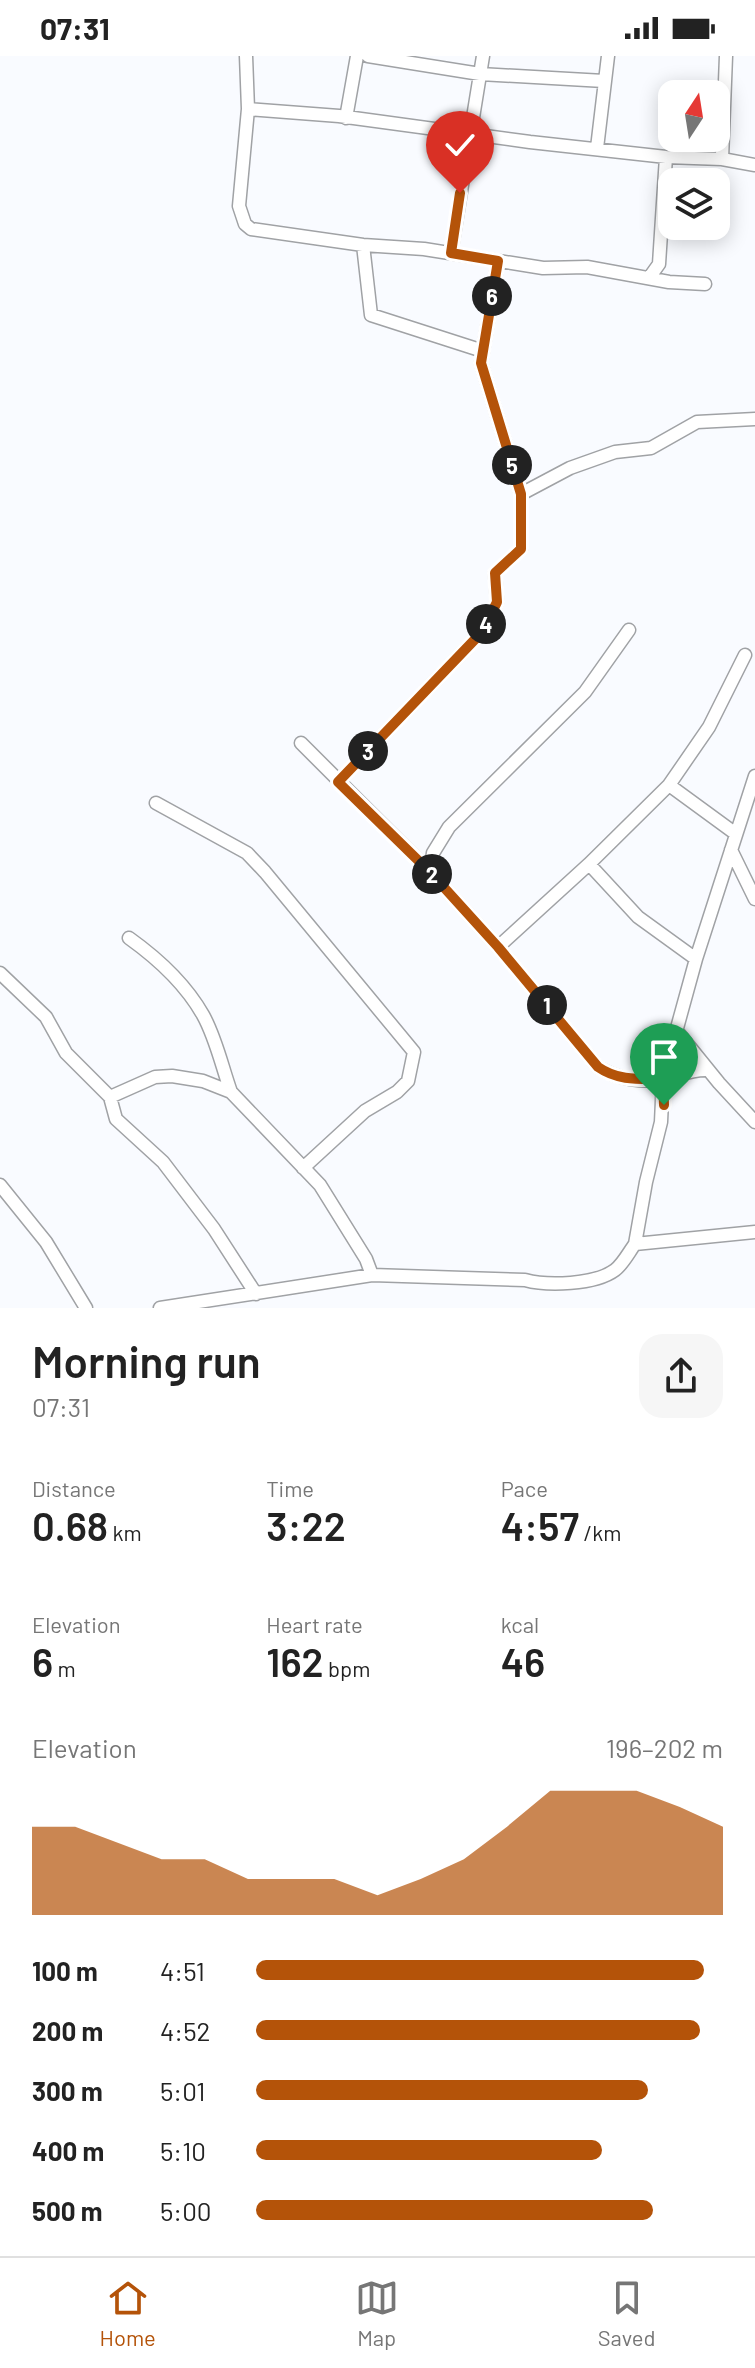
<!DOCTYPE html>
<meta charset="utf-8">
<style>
:root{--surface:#fff;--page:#f6f6f6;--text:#222;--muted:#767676;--line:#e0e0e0;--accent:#b45309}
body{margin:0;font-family:Barlow,sans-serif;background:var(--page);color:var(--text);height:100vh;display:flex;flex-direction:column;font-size:30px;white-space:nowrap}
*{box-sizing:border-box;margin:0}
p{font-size:26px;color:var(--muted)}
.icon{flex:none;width:44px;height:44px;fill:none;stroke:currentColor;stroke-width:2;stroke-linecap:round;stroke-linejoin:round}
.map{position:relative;height:1252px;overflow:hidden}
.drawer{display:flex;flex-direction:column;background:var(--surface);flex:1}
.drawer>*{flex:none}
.needle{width:52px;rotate:12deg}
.buttons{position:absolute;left:658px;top:24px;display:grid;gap:16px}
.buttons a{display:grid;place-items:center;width:72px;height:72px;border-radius:16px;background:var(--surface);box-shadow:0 4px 20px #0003;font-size:40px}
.pin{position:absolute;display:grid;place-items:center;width:68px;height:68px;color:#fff;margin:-82px -34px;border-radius:50% 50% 50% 0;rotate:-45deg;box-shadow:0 0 8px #0007}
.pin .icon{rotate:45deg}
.km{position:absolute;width:40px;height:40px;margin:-20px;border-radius:50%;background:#222;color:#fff;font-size:22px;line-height:40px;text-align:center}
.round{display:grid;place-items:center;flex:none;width:84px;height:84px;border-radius:24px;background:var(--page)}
.head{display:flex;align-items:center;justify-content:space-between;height:136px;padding:0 32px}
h1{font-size:44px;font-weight:600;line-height:60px}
.metrics{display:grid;grid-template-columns:repeat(3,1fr);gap:12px;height:136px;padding:8px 32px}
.metrics div{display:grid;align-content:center}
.metrics b{font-size:40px;font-weight:600}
.metrics small{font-size:22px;font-weight:400}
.metrics p{font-size:22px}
.chart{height:224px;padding:16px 32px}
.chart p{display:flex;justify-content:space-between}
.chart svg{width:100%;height:144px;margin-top:8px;fill:var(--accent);opacity:.7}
ul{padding:0 32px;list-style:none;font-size:26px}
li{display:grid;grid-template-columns:128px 96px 1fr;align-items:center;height:60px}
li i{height:20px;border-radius:10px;background:var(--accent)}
.status{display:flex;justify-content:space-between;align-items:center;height:56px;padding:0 40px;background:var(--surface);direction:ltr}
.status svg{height:22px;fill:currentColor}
.menu{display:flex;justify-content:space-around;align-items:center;height:112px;border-top:2px solid var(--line);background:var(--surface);font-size:22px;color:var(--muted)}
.menu a{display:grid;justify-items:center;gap:4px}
.menu .selected{color:var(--accent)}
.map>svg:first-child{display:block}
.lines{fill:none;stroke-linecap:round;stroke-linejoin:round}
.minor-casing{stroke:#a0a2a5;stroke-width:15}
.minor{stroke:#fff;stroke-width:12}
.route-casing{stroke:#fff;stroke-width:16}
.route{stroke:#b45309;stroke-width:10}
</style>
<div class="status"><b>07:31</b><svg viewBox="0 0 49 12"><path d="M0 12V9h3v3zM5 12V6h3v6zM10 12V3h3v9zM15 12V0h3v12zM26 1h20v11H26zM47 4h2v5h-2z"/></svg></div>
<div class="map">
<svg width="755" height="1252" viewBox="0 0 755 1252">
<rect width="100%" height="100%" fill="#f9fbff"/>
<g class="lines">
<defs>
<path id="minor" d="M246,0l2,53 -9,97 6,18 6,5 112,16 61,4 119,19 44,-1 82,15 36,2
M368,0l112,18 124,7
M248,53l91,7 191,26 136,15 56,2 33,6
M346,62l11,-62
M597,92l11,-92
M722,103l4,-103
M363,189l8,70 112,36
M451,197l32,-197
M649,222l10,-14 7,-107
M521,438l49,-26 45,-16 36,-4 46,-26 58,-3
M301,687l129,129 68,75 100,120c18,12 45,16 67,12 16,-4 27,-10 43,-9
M338,726l145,-151 14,-29 -2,-29 26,-24v-55l-40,-131 17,-102
M669,729l67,49
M156,747l91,50 18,19 149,180 -6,29 -11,11 -32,19 -62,57
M731,794l24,49
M589,808l49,53 58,42
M430,816l3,-19 16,-26 136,-135 44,-62
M129,882c28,20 57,47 74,77 13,23 19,52 28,77
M498,891l91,-83 80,-79 40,-58 36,-72
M0,917l46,44 20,36 44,44 6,22 47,43 51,67 42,65
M676,974l43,53 36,39
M110,1041l45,-20 17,-1 31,5 28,11 89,93 46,74 6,16
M0,1129l46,57 40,66
M635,1188l11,-62 15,-60 2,-43 33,-120 59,-183
M160,1252l212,-33 153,5c22,6 70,5 90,-10 8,-6 14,-18 20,-26l120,-12"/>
</defs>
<!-- minor casing -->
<use href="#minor" class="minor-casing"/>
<!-- minor -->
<use href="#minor" class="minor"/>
</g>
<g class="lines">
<defs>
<path id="route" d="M460,137l-9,60 47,8 -17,102 40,131v55l-26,24 2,29 -14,29 -145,151 92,90 68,75 100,120c20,14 41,12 65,12l1,26"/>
</defs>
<!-- route casing -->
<use href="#route" class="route-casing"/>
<!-- route -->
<use href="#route" class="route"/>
</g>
</svg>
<div class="buttons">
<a><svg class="needle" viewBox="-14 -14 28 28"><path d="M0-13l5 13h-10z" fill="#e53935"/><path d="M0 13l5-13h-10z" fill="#767676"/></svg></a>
<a><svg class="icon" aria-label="layers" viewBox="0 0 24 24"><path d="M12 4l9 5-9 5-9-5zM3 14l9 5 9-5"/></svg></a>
</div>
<div class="pin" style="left:664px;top:1049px;background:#1e9e55"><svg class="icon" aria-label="arrive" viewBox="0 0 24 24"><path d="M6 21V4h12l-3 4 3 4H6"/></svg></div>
<div class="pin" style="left:460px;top:137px;background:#d93025"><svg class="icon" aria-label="check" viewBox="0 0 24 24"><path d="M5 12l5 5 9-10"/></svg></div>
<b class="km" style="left:547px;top:949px">1</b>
<b class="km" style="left:432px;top:818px">2</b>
<b class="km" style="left:368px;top:695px">3</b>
<b class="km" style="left:486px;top:568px">4</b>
<b class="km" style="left:512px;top:409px">5</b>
<b class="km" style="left:492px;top:240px">6</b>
</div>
<section class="drawer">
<div class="head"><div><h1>Morning run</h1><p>07:31</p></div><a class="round"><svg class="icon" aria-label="share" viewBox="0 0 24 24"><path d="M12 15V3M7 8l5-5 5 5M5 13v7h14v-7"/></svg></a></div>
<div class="metrics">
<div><p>Distance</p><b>0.68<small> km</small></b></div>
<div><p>Time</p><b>3:22</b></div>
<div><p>Pace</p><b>4:57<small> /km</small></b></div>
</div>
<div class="metrics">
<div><p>Elevation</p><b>6<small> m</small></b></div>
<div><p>Heart rate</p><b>162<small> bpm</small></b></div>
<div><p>kcal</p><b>46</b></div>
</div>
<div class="chart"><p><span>Elevation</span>196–202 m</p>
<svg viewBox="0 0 160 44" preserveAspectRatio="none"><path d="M0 44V17L10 17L20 22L30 27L40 27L50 33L60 33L70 33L80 38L90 33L100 27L110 17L120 6L130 6L140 6L150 11L160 17V44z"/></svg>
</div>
<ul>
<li><b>100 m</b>4:51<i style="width:96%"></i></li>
<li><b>200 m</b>4:52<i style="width:95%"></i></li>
<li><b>300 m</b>5:01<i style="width:84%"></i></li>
<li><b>400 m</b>5:10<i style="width:74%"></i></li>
<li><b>500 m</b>5:00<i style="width:85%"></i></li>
</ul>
</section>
<nav class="menu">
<a class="selected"><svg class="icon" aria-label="home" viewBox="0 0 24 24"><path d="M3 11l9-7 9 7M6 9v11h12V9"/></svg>Home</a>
<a><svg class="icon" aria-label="map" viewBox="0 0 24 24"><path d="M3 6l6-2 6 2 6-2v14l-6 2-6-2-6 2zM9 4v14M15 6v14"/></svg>Map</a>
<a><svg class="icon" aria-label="saved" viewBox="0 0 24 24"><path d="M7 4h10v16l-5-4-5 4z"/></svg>Saved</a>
</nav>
